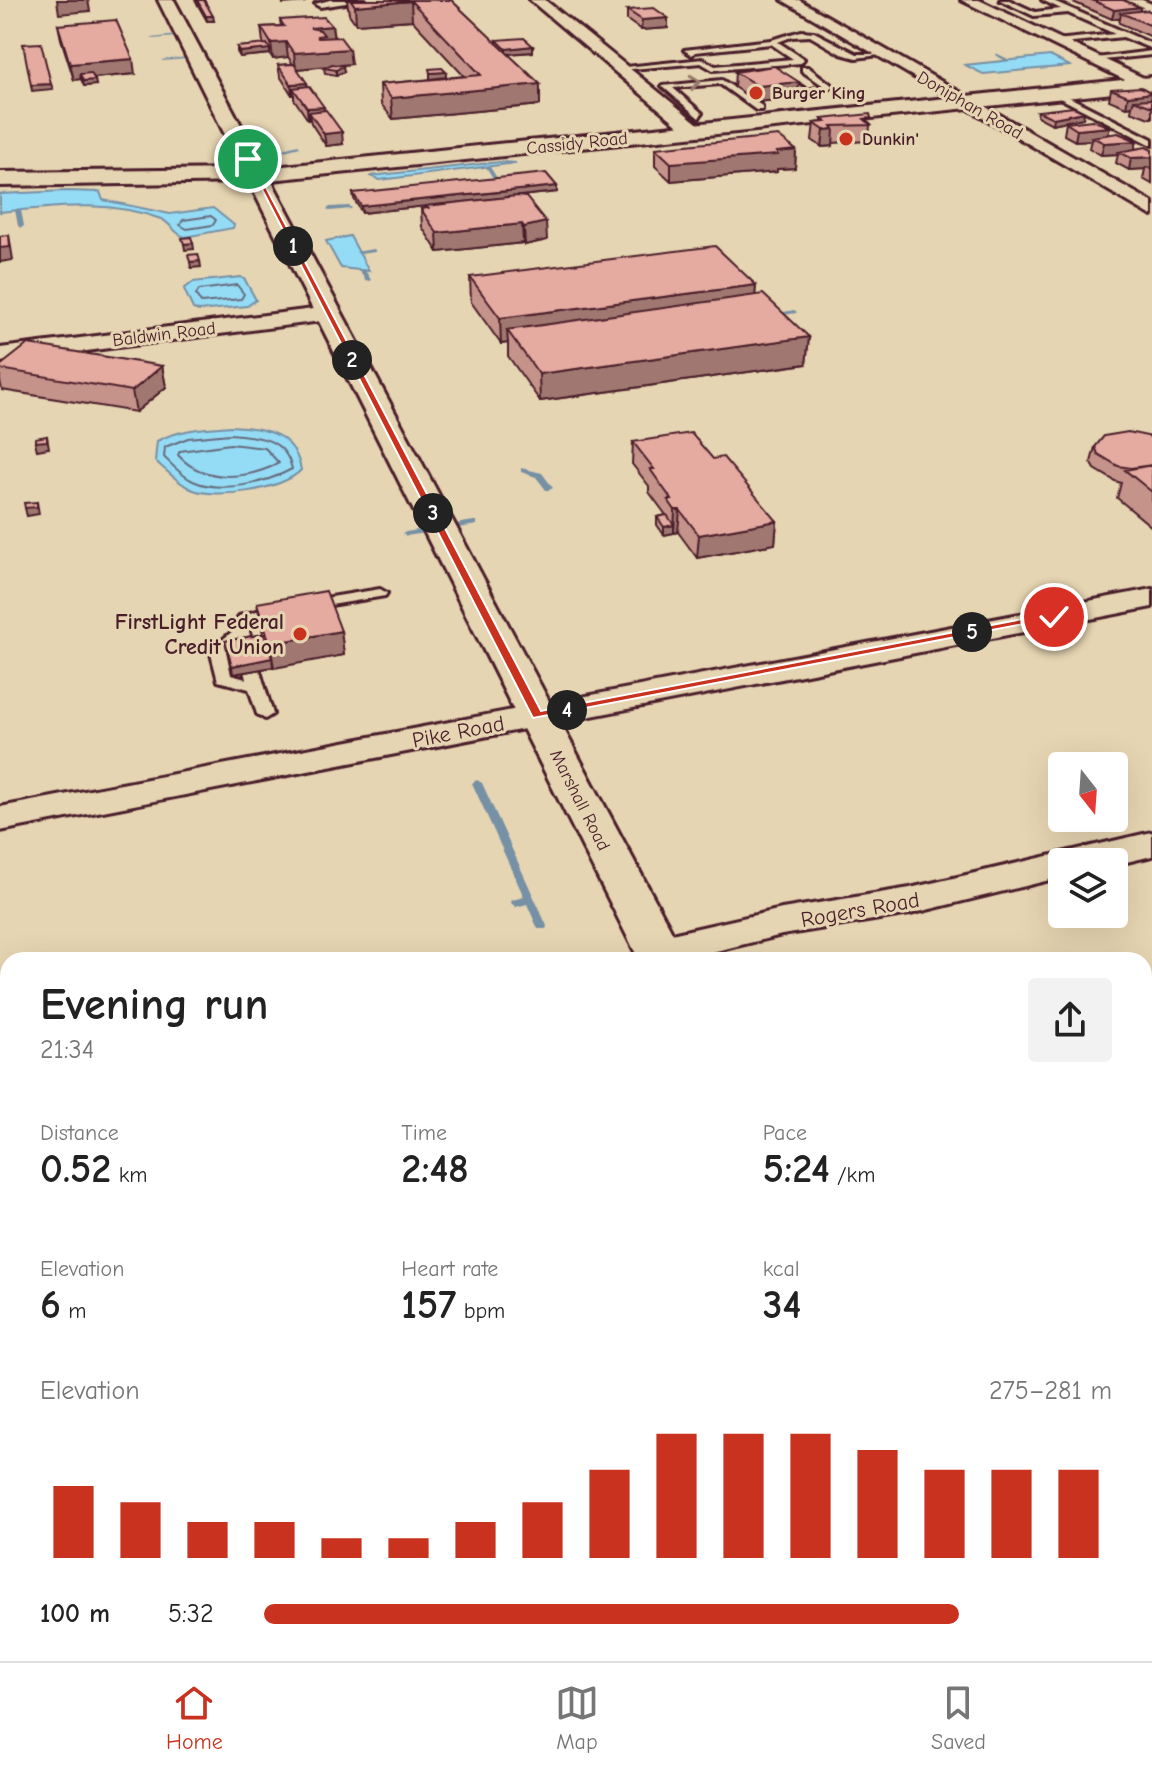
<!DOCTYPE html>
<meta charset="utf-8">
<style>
:root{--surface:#fff;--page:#f2f2f2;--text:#222;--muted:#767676;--line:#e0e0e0;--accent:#c8321e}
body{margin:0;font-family:"Comic Neue",sans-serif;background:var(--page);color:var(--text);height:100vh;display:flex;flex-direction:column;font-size:30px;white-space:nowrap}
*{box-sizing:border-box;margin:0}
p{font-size:26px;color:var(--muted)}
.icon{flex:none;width:44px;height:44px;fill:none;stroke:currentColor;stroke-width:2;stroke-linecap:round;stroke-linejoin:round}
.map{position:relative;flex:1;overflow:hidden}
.side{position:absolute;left:0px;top:952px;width:1152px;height:710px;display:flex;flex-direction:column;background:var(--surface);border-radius:24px 24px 0 0;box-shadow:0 8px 32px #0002}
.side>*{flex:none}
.needle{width:52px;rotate:163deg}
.tools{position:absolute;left:1048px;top:752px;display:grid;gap:16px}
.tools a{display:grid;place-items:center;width:80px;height:80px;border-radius:8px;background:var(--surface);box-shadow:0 8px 32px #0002;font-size:40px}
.pin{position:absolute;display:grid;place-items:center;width:68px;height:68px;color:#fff;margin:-34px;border:4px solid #fff;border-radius:50%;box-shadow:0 2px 8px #0007}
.km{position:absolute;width:40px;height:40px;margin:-20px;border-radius:50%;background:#222;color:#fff;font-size:22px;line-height:40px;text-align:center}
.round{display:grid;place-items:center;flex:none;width:84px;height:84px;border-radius:8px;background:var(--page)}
.headline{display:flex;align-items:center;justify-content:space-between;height:136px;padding:0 40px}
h1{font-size:44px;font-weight:700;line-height:60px}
.stats{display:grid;grid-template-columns:repeat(3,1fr);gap:12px;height:136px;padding:8px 40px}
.stats div{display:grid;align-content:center}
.stats b{font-size:40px;font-weight:700}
.stats small{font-size:22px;font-weight:400}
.stats p{font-size:22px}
.chart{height:224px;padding:16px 40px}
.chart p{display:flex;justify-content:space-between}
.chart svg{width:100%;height:144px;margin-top:8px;stroke:var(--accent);stroke-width:6}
ul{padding:0 40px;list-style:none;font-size:26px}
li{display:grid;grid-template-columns:128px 96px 1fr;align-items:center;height:60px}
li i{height:20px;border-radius:10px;background:var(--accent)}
.tabs{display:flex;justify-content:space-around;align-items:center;height:112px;border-top:2px solid var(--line);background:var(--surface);font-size:22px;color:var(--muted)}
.tabs a{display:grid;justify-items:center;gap:4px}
.tabs .selected{color:var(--accent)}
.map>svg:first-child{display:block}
.green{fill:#b4ebae;stroke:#7f856c;stroke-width:2}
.water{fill:#94dcf6;stroke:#7690a5;stroke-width:2}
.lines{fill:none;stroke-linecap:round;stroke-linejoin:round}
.shore{stroke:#686b7c;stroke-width:2}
.stream{fill:#7690a5;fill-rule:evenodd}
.service-casing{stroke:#4a1f2b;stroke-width:6}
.pedestrian-casing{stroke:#4a1f2b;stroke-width:6}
.minor-casing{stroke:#4a1f2b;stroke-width:6}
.tertiary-casing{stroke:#4a1f2b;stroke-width:6}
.service{fill:#e6d5b2;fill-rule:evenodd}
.pedestrian{fill:#e6d5b2;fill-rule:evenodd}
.minor{fill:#e6d5b2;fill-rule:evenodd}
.tertiary{fill:#e6d5b2;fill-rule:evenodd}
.wall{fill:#c5938a;stroke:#4a1f2b;stroke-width:2}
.shaded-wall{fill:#a07871;stroke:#4a1f2b;stroke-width:2}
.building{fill:#e5aba1;stroke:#4a1f2b;stroke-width:2}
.oneway{stroke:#987a6e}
.route{fill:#c8321e;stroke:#fff;stroke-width:2}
.poi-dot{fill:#c8321e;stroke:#e6d5b2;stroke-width:3}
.labels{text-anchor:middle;stroke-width:6;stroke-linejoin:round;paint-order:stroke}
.far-poi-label{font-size:18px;font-weight:bold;fill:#4a1f2b;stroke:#e6d5b2;text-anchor:start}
.far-street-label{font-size:18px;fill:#4a1f2b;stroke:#e6d5b2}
.poi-label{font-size:22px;font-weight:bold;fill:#4a1f2b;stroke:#e6d5b2;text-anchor:end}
.street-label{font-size:22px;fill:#4a1f2b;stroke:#e6d5b2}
</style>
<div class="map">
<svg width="1152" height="1661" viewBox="0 0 1152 1661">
<rect width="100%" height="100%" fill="#e6d5b2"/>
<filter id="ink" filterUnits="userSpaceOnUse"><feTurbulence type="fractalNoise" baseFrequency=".0125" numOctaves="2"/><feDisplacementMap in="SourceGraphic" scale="16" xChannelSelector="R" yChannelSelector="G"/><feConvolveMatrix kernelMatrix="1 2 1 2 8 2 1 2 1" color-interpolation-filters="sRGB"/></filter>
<g filter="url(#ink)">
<!-- green -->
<path class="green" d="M0,1265h8v75l-8,-1z
M59,1654h272l-23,7h-255z"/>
<!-- water -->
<path class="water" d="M1050,56l20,10 -87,8 -18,-9z
M500,162l16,1 -136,17 -10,-4z
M67,191l33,1 3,8 67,14 43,-6 21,17 -1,3 -48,9c-11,-3 -14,-14 -24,-18 -54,-20 -106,-12 -161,-7v-18z
M350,236l19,35 -28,-3 -15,-27z
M241,277l4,3 11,20 -9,6 -48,5 -6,-2 -9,-20 9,-7z
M230,426c33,2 64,5 71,44 -18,20 -86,30 -110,19 -13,-6 -25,-19 -36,-28l2,-20c23,-12 47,-13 73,-15z"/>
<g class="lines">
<!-- shore -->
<path class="shore" d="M211,216l5,4 -3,5 -26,4 -7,-4 3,-5z
M237,285l7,9 -3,5 -40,4 -5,-8 3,-5z
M230,434c28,2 55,4 62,35 -26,14 -70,25 -99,12 -11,-5 -20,-15 -29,-24l1,-10 23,-9z
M230,444l35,4 14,15c-32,17 -76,20 -101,-8l2,-4z"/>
<!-- stream -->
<path class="stream" d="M186,34l1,2 -34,3 -2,-1z
M996,53l12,6 1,1 -3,1 -11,-6z
M197,56l1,2 -35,3 -2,-1z
M298,145l2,2 -52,13 -2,-1z
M486,167h4l7,11h-4z
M349,206l3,2 -1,1 -21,2 -3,-2 3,-2z
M18,208l3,2 3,16 -3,2 -3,-2 -3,-16z
M373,249l2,1v2l-16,2 -3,-2z
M363,269l2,1 6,10 -1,1 -5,-1 -5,-9z
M794,310l3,2 -1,1 -24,4 -3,-2z
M521,468l21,5 11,15 -4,2h-3l-10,-13 -15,-5z
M474,521h3v4l-71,11 -4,-2 4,-2z
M477,780l5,3 65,143 -1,3h-8l-11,-25 -11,3 -5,-4 1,-3 12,-3 -52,-114z"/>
<defs>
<path id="service" d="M1000,0h9l26,12 26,-3 -19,-9h9l101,44v5l-29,-12 -70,7 3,-4 59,-6 -47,-21 -34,3z
M801,31l13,1 43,22h30l-31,4 -15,-4 -31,-18 -19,1 -13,5 26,17 -3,4 -88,7 -12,-7 -81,7 -4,-2 87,-9 12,7 78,-7 -22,-15 -76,8 -3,3 -8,-5 87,-10z
M1152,51v4l-59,6 -4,-2z
M802,67h6l25,19c-19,15 -41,7 -59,-7l7,-2 28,13 15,-4 -22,-15z
M722,80l40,26v4h-6l-36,-26 -47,4 29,25 -3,5 -37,-32z
M1057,91l95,48v6l-98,-50z
M380,589l7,4 -2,3 -78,13 -7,-4 7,-4z
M282,604l5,2v6l-37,10 -2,6 5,18 -3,3h-10l-3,-5 -11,7 5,24 15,4 -2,-8 8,-5 8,5 13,43 -8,5 -8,-5 -8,-25 -31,-8 -8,-31 23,-19 6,-15z"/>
<path id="pedestrian" d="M365,0l-45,7 -5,-3 15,-4z"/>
<path id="minor" d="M530,0h15l157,127 3,4 -3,4h-12z
M782,0h17l353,202v14z
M961,0h18l173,82v11z
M329,307l8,2 3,5 -3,5 -337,43v-14z
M1152,589v18l-1152,224v-24z
M1152,832v24l-38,9v-3h-52v15l-152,37 -128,21 -103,25h-35l-6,-9 6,-10 14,-4 124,-28 128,-21z
M1144,1220l8,1v40l-8,-1z"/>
<path id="tertiary" d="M158,0h16l90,168 888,-91v12l-881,91 416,780h-48l-390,-778 -249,4v-14l242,-3z
M1119,0h23l10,4v11z
M989,1654h73l3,7h-73z"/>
</defs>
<!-- service casing -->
<use href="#service" class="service-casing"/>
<!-- pedestrian casing -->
<use href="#pedestrian" class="pedestrian-casing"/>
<!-- minor casing -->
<use href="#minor" class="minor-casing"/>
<!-- tertiary casing -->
<use href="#tertiary" class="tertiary-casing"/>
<!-- service -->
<use href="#service" class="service"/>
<!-- pedestrian -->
<use href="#pedestrian" class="pedestrian"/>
<!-- minor -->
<use href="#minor" class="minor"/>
<!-- tertiary -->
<use href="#tertiary" class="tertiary"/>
</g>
<!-- wall -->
<path class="wall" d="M195,0h9l10,21h-7z
M347,0h104l46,44v-4l36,12 -25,2 32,30v21l-147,14 -12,-15 -1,-20 84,-8 -52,-56 -56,4 -7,-10z
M1073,0h50l17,7v4l12,1v25l-33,-14 1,-4h-8l-39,-17z
M627,10l41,8v10l-27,2 -14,-10z
M280,20l52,6 2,11 17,27 -15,1 8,7 -8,3 -11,-2 -1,-5 5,-2 -32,3 27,41 19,34 -17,2 -15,-23 -1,-4 -2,1 -14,-21v-4h-2l-12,-19 -2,-11 15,-1 -5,-7 -15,2 -3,-5 -30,3 -3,-5v-5l27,-2 -1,-3 -2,-15 20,-1z
M58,25l77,49 -41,4 2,7 -12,1 -3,-7 -7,1 -13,-41z
M735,72l63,26 -41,4 -23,-15z
M1111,89l41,3v26h-3l-18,-7 1,-5 -6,1 -17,-7z
M1038,111l46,1 -1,6 -31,6 -15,-8z
M822,119l48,5 -1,17 -36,2v3l-11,1 -10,-7 2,-17 8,-1z
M1066,123l44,4 -2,7 29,7 -2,8 17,1v34l-9,-5 2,-10 -16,1 -13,-7 2,-9 -17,1 -12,-7 2,-8 -16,1 -11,-6z
M655,148l141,2 -1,18 -18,1v3l-106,9 -16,-15z
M557,186v6l-37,4 27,44 -22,5 -2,-2 -85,9 -16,-25 -1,-18 5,-1v-2l-64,7 -8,-14 -1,-6z
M470,277l286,8 -1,10 54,42 -3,27 -266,37 -32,-45v-13l-7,1 -30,-42z
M0,366h162l4,21 -30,25 -134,-22 -2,-9z
M1152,437v90l-35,-29 4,-15 -6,-2 -20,-12 -4,-7 4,-15z
M633,442l80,17 64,62 -2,23 -78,14 -19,-26 -14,3 -7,-10v-8l9,-2 -17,-23v-6l-17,-22z
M257,603l84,28 3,24 -111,19 -8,-33 38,-7z"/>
<!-- shaded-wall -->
<path class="shaded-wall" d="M57,0h31l2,11 -31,3z
M282,0h23v2l-22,2z
M411,1l1,19 -56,4 -1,-18z
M1140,7l-2,10 -17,-4 -1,6h-8l2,-9z
M206,16h7l1,5h-7z
M668,18v10l-27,2 1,-10z
M332,26l2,15 -9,9 -15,-22z
M286,42l2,15 -15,2 -2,-16z
M533,46v6l-27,2v-5z
M270,49v5l-30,3 -1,-5z
M349,49l2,15 -55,5 -2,-16z
M133,59l2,15 -53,5 -2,-5 1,5 -7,1 -4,-16z
M343,66l1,6 -8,3v-5z
M446,72v5l-16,2v-6z
M95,80l1,5 -12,1 -1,-5z
M799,82l-1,16 -41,4 1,-16z
M307,83l1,11 -15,-6 1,7h-2l-1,-11z
M51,84l2,5 -21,2 -1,-6z
M540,84v21l-147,14 -2,-21z
M1152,93l-1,11 -17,-4 -2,6 -6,1 2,-11z
M324,107l1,11 -16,-6 1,7 -2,1 -1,-12z
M1084,112l-1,6 -31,6 1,-6z
M1110,127l-3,11 -15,-1 -1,3 -16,1 2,-11z
M834,129l-1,17 -11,1 2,-17z
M342,132l1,12 -17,2 -2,-12z
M1137,141l-3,11h-15l-1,2 -17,1 3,-12z
M796,150l-1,18 -18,1v3l-106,9v-18z
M1152,157v11l-6,-1 -1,2 -16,1 2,-12z
M557,186v6l-195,21 -1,-7z
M546,222l1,18 -22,5 -1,-18z
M522,224l1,19 -85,9 -1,-19z
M9,235l4,25 -13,2v-14z
M193,243l1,6 -9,1 -1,-6z
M200,261l1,6 -10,1 -1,-6z
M756,285l-2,25 -247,20 1,13 -7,1 -1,-26z
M809,337l-3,27 -266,37 -1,-27z
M162,366l4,21 -30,25 -4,-21z
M47,436l2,12 -12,2 -2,-8z
M37,502l2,12 -12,2 -2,-8z
M675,510h5l-2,22 -4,1z
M777,521l-2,23 -78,14 2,-23z
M674,525v8l-10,2v-8z
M341,631l3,24 -70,13 -4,-24z
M272,658l1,9 -40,7 -1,-8z"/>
<!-- building -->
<path class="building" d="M197,0h7l9,16h-7z
M351,0h100l89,84 -149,14 -11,-14 101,-9 -70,-74 -56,5z
M1092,0h31l17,7 -26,3z
M654,8l14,10 -26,2 -15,-10z
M1147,10l5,2v14l-31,-13z
M324,17l8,9 -22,2 10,2 4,5 -7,1 1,2 22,-1 9,12 -55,4 -8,-11 -15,1 -10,-16 23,-1 -4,-6z
M116,20l17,39 -63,5 -12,-39z
M524,38l9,8 -27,3 -9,-9z
M41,43l10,41 -20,1 -8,-41z
M267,44l3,5 -31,3 -2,-5z
M294,64l13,19 -16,1 -13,-19z
M332,64l11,2 -7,4 -12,-2z
M774,66l25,16 -41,4 -23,-14z
M442,68l4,4 -16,1 -1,-4z
M91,73l4,7 -12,1 -3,-7z
M309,86l15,21 -17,1 -14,-20z
M1141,87l11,6 -24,3 -17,-7z
M1152,99v8l-18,-7z
M1074,107l10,5 -31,6 -15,-7z
M326,110l16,22 -18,2 -15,-22z
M870,114l1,4 -7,1 7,6 -39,1 2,3 -10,1 -10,-7 12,-1 -4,-3z
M1092,120l18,7 -33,3 -11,-7z
M1118,133l19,8 -33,2 -12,-6z
M778,136l18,14 -20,2 2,3 -107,8 -16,-15z
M1146,147l6,3v7l-21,1 -12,-6z
M546,173l11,13 -196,20 -8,-13z
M517,196l9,1 20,25 -22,5 -2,-3 -85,9 -16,-24 7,-1 -2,-2z
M9,235l1,12 -10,1v-12z
M191,237l2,6 -9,1 -2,-6z
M715,246l41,39 -256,33 -30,-41z
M198,254l2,7 -10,1 -2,-7z
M763,294l46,43 -270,37 -32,-44z
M28,344l134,22 -30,25 -132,-22v-3z
M1128,432l24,5v28l-21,3 -13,-2 -20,-12 -3,-7 9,-11z
M691,433l22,26 10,-2 54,64 -78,14 -19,-25h-5l-7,-10h4l-22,-31h4l-21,-27z
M47,436v5l-12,1v-4z
M1152,465v27l-27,-22z
M37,502v5l-12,1 -1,-5z
M667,515l7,10 -10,2 -7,-10z
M326,591l15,40 -71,13 -13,-41z
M264,634l8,24 -40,8 -7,-25z
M254,1654h88l1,7h-112z
M394,1654h67l2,7h-91z"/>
<!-- one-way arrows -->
<defs><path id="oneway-chevron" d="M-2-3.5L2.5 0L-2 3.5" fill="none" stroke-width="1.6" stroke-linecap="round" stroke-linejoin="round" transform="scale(2)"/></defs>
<use class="oneway" href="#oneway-chevron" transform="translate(695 82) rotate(-6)"/>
</g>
<!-- route -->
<path class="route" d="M246,158l5,1 290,552 513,-98 6,4 -527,101z"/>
<!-- markers -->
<g class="poi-dot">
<circle cx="756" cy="93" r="8"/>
<circle cx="846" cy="139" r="8"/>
<circle cx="300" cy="634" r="8"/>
</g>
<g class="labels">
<!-- far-poi labels -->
<g class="far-poi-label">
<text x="772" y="99">Burger King</text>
<text x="862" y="145">Dunkin'</text>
</g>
<!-- far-street labels -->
<g class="far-street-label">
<text transform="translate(970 105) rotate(30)" y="6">Doniphan Road</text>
<text transform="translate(577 143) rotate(-6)" y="6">Cassidy Road</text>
<text transform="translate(164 334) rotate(-7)" y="6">Baldwin Road</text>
<text transform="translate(580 800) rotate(63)" y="6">Marshall Road</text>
</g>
<!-- poi labels -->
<g class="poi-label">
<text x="284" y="629">FirstLight Federal<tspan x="284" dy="25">Credit Union</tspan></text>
</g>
<!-- street labels -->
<g class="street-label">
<text transform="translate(458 731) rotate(-11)" y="8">Pike Road</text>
<text transform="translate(860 909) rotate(-10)" y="8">Rogers Road</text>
</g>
</g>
</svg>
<div class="tools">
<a><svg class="needle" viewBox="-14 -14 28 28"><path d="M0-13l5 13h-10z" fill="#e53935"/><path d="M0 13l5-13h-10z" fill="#767676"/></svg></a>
<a><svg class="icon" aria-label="layers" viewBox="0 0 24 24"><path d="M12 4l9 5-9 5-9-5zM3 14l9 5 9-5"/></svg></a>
</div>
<div class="pin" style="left:248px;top:159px;background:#1e9e55"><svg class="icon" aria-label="arrive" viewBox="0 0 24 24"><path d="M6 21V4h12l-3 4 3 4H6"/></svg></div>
<div class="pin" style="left:1054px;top:617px;background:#d93025"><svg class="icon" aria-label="check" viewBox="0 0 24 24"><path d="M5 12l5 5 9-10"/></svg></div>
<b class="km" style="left:293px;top:246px">1</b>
<b class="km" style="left:352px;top:360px">2</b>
<b class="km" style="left:433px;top:513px">3</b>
<b class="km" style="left:567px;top:710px">4</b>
<b class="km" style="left:972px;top:632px">5</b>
<section class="side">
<div class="headline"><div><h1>Evening run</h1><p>21:34</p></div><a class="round"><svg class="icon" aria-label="share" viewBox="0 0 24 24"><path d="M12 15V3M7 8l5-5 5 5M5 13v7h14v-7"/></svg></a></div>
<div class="stats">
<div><p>Distance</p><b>0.52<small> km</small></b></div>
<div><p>Time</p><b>2:48</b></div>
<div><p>Pace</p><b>5:24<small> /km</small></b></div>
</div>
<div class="stats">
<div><p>Elevation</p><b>6<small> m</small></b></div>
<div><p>Heart rate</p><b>157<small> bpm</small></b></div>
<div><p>kcal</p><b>34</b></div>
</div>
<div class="chart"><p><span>Elevation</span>275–281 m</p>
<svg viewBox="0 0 160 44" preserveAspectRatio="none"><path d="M5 44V22M15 44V27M25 44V33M35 44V33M45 44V38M55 44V38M65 44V33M75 44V27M85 44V17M95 44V6M105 44V6M115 44V6M125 44V11M135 44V17M145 44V17M155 44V17"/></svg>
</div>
<ul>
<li><b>100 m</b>5:32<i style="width:82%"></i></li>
</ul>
</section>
</div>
<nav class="tabs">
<a class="selected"><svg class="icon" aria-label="home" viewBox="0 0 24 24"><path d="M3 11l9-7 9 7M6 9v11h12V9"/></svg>Home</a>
<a><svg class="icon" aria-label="map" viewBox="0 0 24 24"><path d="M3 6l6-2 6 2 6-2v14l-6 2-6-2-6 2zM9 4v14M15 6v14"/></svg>Map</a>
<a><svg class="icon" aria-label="saved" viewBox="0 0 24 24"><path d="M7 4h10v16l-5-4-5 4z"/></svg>Saved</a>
</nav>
